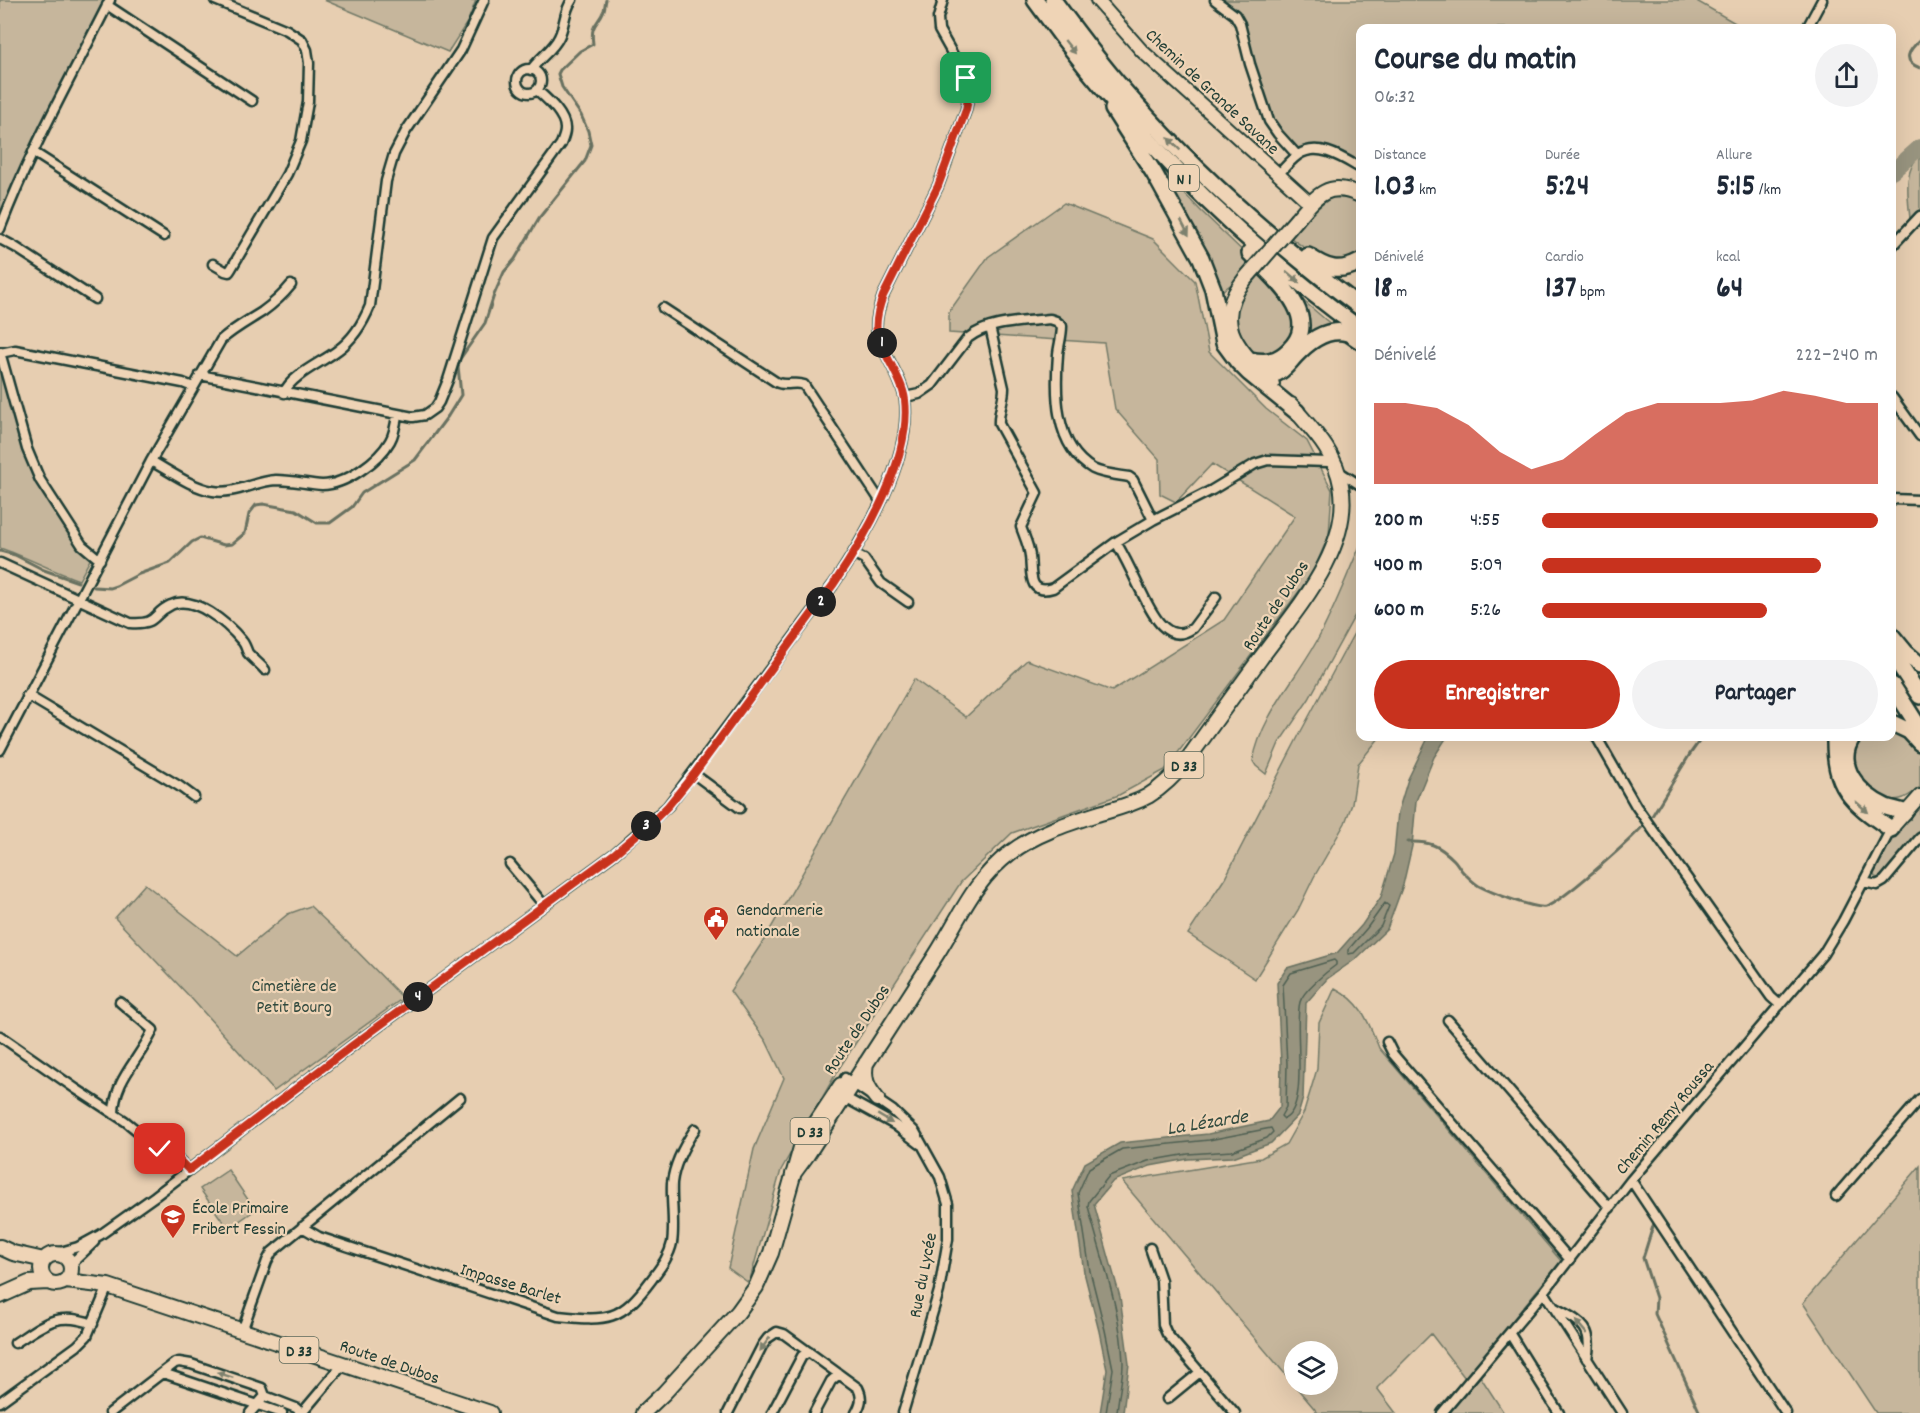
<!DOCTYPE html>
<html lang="fr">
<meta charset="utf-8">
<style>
:root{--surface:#fff;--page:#f2f2f3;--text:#1f2937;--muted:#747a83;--accent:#c8321e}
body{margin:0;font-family:Dekko,sans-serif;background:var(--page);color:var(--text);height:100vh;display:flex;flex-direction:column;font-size:22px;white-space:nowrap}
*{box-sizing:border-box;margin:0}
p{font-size:20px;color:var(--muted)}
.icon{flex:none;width:33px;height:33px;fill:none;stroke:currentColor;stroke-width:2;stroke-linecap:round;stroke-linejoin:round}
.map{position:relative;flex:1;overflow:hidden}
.panel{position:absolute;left:1356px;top:24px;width:540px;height:717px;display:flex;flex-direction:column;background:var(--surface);border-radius:12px;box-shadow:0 6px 24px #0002}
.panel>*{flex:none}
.buttons{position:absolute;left:1284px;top:1341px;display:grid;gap:12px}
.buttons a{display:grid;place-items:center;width:54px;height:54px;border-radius:50%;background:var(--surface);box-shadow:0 6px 24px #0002;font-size:30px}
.pin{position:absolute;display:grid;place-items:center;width:51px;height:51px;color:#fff;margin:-26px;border-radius:12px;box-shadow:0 3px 9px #0006}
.km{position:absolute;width:30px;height:30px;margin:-15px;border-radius:50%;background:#222;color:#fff;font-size:16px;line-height:30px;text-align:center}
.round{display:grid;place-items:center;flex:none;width:63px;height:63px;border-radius:32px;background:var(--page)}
.headline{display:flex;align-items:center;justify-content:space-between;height:102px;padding:0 18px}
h1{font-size:33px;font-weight:800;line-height:45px}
.metrics{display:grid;grid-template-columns:repeat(3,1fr);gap:9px;height:102px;padding:6px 18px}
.metrics div{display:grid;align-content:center}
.metrics b{font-size:30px;font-weight:800}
.metrics small{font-size:16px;font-weight:400}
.metrics p{font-size:16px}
.chart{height:168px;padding:12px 18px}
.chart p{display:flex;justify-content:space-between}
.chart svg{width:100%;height:108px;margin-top:6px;fill:var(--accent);opacity:.7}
.primary-button{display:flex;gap:12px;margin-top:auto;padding:12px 18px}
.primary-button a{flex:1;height:69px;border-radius:36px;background:var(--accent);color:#fff;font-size:24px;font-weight:800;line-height:69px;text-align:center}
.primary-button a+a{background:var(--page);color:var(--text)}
ul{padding:0 18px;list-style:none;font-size:20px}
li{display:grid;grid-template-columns:96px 72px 1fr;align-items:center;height:45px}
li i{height:15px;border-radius:8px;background:var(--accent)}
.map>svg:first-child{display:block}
.green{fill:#c6b69c;stroke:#727a68;stroke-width:1.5;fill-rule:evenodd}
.water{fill:#98947f;stroke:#687161;stroke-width:1.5}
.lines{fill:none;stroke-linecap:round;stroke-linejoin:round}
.shore{stroke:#4f6052;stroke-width:1.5}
.stream{stroke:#687161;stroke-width:3}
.river{stroke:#98947f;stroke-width:16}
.street-casing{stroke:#1f3d34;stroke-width:13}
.secondary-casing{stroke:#1f3d34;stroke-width:16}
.primary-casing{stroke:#1f3d34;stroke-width:18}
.highway-casing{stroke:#1f3d34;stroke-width:20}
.street{stroke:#efd4b6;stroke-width:8}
.secondary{stroke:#efd4b6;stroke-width:12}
.primary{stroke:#efd4b6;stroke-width:14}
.highway{stroke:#efd4b6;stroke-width:15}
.primary-bridge-casing{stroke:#1f3d34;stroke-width:18;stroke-linecap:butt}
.primary-bridge{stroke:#efd4b6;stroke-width:14}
.oneway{fill:#7d816e}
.route-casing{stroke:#fff;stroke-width:12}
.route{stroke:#c8321e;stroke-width:8}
.labels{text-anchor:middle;stroke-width:4.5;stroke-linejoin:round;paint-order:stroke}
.shield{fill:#efd4b6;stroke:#5d6a5b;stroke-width:1.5}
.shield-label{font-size:16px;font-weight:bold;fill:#1f3d34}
.street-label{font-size:18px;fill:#1f3d34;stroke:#efd4b6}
.poi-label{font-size:18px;fill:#1f3d34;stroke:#efd4b6;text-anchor:start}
.park-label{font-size:18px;fill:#30493e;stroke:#efd4b6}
.water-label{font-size:20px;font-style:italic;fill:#314a3f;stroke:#efd4b6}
</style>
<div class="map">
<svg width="1920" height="1413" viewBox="0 0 1920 1413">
<rect width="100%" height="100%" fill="#e7ceb1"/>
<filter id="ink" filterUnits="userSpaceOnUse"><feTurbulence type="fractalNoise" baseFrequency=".0167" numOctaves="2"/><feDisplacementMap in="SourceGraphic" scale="12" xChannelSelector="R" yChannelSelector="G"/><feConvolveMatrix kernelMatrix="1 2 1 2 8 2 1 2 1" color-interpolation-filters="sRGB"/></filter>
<g filter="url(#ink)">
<!-- green -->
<path class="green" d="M0,0h110l-110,229z
M324,0h152l-8,21 -20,31z
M1215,0h480l49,28h-384v140l-37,-17 -26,4 -19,-21 -38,-110z
M1920,154v55l-10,10c-2,-23 -7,-48 10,-65z
M1153,161l47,49 52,50 -19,23 -14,10z
M1333,197l18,2 9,5v51l-21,11 -19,-7 -29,-21c13,-15 24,-31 42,-41z
M1064,203l89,36 42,42 14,71 57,57 41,32 25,49 -3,45 -17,39 -147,196 -46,25 -107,38 -51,49 -123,188 -57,100 -32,113 -21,-15 26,-119 30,-71 -18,-37 -36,-50 34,-51 150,-261 52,38 61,-57 85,31 112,-71 71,-104 -83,-52 -36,38 -16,-8 -1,-35 -44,-50 -11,-66 -155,-10v-21l39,-55z
M1261,273c11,13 40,41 32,60 -3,7 -8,13 -12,20l-22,3c-16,-13 -30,-37 -19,-58 6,-9 14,-17 21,-25z
M1293,292l40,34 -29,13z
M0,352l40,128 53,74 -14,26c-27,-9 -52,-23 -79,-32z
M1360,546v60l-51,93 -30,44 -13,31 -10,-8 -3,-5c8,-45 43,-82 65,-122 16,-29 28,-62 42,-93z
M1360,622v114l20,1 -22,27 -6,40 -7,19 -31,54 -16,33 -43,69 -67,-45 37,-56 74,-143z
M1892,727l19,14 9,11v35c-6,5 -13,11 -20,12 -21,5 -48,-21 -49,-42 -1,-7 5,-15 10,-20l31,-1z
M1920,803v27l-36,43 -6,5 -3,-1 -2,-4c13,-26 27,-50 47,-70z
M145,884l92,72 51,-42 22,-8 36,34 57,58 -129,93 -83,-93 -76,-80z
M1335,988c27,14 33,33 44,60l182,213 -96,117 -34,-44 -54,54 19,25h-78l-196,-232 139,-23 25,-14 18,-32 13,-43 2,-46zM1294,1352h34v32h-34z
M1920,1166v247h-44l-73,-110z
M228,1170l27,40 -27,19 -28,-40z
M1480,1376l24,37h-56z"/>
<!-- water -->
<path class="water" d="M1429,736l18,1 -13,20 -18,44 -4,45 -9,39 -16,44 -30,29 -30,21 -21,24 -3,95 -5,17 -27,28 -38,14 -45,2 -38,7 -37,15 -19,23 26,93 9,67 -6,49h-23l7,-43 -8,-39 -15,-59 -12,-81 13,-28 35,-20 88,-9 61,-13 11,-14 1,-43 -4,-81 10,-15 50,-15 25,-28 19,-28 13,-43 4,-42 10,-33z"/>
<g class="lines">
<!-- shore -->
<path class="shore" d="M1385,903l4,3 -8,20 -27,27 -6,1v-4l19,-22z
M1334,960l2,2v3c-10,7 -33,26 -36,37 -7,26 10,105 -16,117l-3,-3 5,-9 1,-43 -4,-79 8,-12z
M1106,1413l7,-44 -8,-39 -15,-59 -12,-78 11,-25 33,-19 87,-9 62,-12 2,4 -6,6 -35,13 -44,3 -40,7 -39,15 -20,25 -1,5c13,52 33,103 35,157 0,16 -5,33 -6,50"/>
<!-- stream -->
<path class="stream" d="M1920,40c-11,10 -19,21 0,28
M0,551l15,4 29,15 34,12
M94,587l16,1 6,-2 23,-12 31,-11 22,-21 8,-4 24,7 8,-1 13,-11 4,-19 7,-9 7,-1 33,6 21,13h13l22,-16 10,-14 53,-33 33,-44 13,-21 -3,-29 2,-7 25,-36 9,-28 10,-23 11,-13 24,-41 46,-57 6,-16 -3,-14 -7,-16 -19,-28 -4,-13 2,-4 20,-19 13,-7c-3,-22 5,-18 11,-34 1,-3 1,-7 2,-10
M1652,816l38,-62 13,-18
M1408,842c21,-1 31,3 46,18 4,4 6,10 11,14 4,4 9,9 14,12 11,6 55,23 66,21 16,-4 83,-65 97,-80
M1654,1223l-11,35 13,40 -1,16 45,99"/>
<!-- river -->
<path class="river" d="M1892,172l28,-25"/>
<defs>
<path id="street" d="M1215,0l20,15 5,9 10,40 19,57 9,13 19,21
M107,5l145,96
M1807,28l15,-28
M517 81a12 12 0 1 1 24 0a12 12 0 1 1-24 0Z
M531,70c9,-13 22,-20 28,-33 6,-12 5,-26 13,-37
M33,152l131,84
M1278,175c6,-7 13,-15 20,-20 20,-14 45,3 62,13
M0,229c30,-79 72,-153 110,-229
M0,239l15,8 80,52
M1892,246l28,-30
M213,264l12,7 4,1 2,-3 56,-95 14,-33 7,-39 1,-39 -2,-13 -5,-10 -15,-10 -72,-30
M663,308l113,74c9,5 19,-1 28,3l77,117
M990,327l14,61c0,13 -6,24 -5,36l38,69 -16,34c3,9 8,19 9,29 2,15 -3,40 23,32l63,-46 37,-22 59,-30 43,-26 13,-4 60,2 6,-2
M0,352l27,97 13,31 42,65 18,15
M0,353l15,-3 168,33 10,4
M200,375l213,42 12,-2 10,-7 4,-6 9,-22 45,-142 68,-94c2,-5 4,-10 4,-14 1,-15 -18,-31 -28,-40
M284,393c7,-18 39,-31 54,-43 15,-11 25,-27 32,-44l16,-125 8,-27 12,-23 55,-81 23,-50
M905,397l14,-3 13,-9 36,-47c21,-17 57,-16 82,-19l6,2 6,5c0,10 -3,19 -4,28 -3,39 -4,92 35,115 10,5 25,6 36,8l4,3 20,40
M1892,397l28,39
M151,461c20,11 40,26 62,30 22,4 42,-10 63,-11 16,0 31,4 46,5 23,0 57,-24 68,-44 4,-7 6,-18 7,-26
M1338,471l22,14
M1892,499l28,1
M1116,542c8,14 15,28 22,43 10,19 26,64 55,43l23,-31
M854,554l10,5 17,24 27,19
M0,563l130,60c29,2 21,-9 41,-18 23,-11 57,19 71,36 3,3 4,8 6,12 5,6 12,11 17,17
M27,695l152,91 15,11
M1596,736l40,70 135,191 9,8
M0,750l151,-289 70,-121c12,-11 27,-19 41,-28 11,-8 21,-17 29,-27
M694,774l46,34
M510,864l34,41
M1864,882l13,3 7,-4 36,-43
M1448,1020l162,188
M0,1036l76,53 49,32 35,28 14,6 15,15
M1387,1042l6,12 177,206
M845,1078l47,32 23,22 25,45 8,27v35l-9,52 -36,122
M842,1096l53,29 25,19
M114,1114c0,-35 25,-53 39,-84l-33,-28
M1631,1180l155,233
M1836,1196l84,-97
M302,1227l17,10 239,79c50,5 62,6 94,-37 8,-11 17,-22 20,-36 3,-19 -1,-40 0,-60 2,-18 13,-39 23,-54
M1150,1248l11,32 2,45 4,9 68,79
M57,1253l21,-6 22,-12 55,-39 198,-151 261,-191 54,-48 165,-221c32,-48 79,-126 72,-185 -3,-23 -23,-47 -28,-68 -2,-12 2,-25 6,-36l55,-110 28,-76 3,-17 -3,-15 -27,-48 -1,-12 5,-18
M71,1264l23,-22
M1544,1292l78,121
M1555,1308c25,14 39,18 32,51
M242,1331l25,-70 5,-9 188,-154
M1510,1334l49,79
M15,1343c29,-19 42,-32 78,-19
M163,1373l119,40
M265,1396l31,12 5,5
M1167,1399l33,-27
M0,1402l77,-56 10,-10 21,-50
M110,1413l65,-50 4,-1 12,2 71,24 3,8 -15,17
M302,1413l38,-45 2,-4
M728,1413l34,-67 6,-8 9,-6 7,2 74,54c5,10 3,16 -2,25
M772,1413l30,-57 7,-4
M814,1413l17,-32 8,-7
M1442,1413l102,-121 87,-112 192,-226 20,-33 48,-92"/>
<path id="secondary" d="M1097,0l45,51 168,152
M1891,829l29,-33"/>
<path id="primary" d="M1297,219c20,-24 32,-39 63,-24
M1245,279c-36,45 -5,71 27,105
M866,1063c-3,16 1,24 11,36
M793,1174l14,-19c43,-67 86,-133 129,-200 23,-36 38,-75 74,-102 25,-19 56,-29 87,-39 17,-5 35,-9 51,-18 15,-9 26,-21 37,-33 25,-35 50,-70 75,-104 35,-48 93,-111 81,-174 -6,-34 -29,-55 -50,-80
M0,1247l13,6 31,7
M41 1269a15 15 0 1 1 30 0a15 15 0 1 1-30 0Z
M66,1281l42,5 382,127
M0,1296l29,-13 19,-1
M643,1413l21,-20 74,-81 18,-25 15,-34 31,-109 39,-59"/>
<path id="highway" d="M1035,0c90,126 200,238 325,329
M1053,0c25,34 51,69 80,101 67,76 146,145 227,206
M1113,109l41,64 47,85 12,31 11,54 14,19 11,11 48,39
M1308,256c19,13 31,17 52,6
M1250,360c16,3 27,2 39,-10 35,-33 -16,-73 -39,-97
M1265,376c16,-1 20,-9 30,-20 13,-14 32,-29 53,-23 4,2 9,6 12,8
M1892,636l14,17 14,12
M1892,654l28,42
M1892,685l28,44
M1892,723l17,8 11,12
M1835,736c-1,52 15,65 56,93
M1853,736c-20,29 6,59 33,71 6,2 12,3 18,5"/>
</defs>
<!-- street casing -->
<use href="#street" class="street-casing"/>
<!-- secondary casing -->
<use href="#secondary" class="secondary-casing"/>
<!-- primary casing -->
<use href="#primary" class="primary-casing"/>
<!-- highway casing -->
<use href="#highway" class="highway-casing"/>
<!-- street -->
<use href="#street" class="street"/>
<!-- secondary -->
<use href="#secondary" class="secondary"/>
<!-- primary -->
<use href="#primary" class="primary"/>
<!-- highway -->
<use href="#highway" class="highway"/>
<defs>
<path id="primary-bridge" d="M1245,279l52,-60"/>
</defs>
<!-- primary-bridge casing -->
<use href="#primary-bridge" class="primary-bridge-casing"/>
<!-- primary-bridge -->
<use href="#primary-bridge" class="primary-bridge"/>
</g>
<!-- one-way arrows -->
<defs><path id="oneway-solid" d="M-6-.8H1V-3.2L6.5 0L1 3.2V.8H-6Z" transform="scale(1.5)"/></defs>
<g class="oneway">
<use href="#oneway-solid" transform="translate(1070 47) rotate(51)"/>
<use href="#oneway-solid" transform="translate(1174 144) rotate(-135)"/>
<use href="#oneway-solid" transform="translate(1185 228) rotate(62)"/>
<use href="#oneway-solid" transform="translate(1293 277) rotate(41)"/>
<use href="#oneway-solid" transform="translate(1862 807) rotate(41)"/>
<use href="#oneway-solid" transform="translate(885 1119) rotate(31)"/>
<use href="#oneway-solid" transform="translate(1581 1327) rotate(-130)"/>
<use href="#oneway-solid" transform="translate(765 1344) rotate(126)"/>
<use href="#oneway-solid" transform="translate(225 1375) rotate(-161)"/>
</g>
</g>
<g class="lines" filter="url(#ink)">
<defs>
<path id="route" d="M160,1149l14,6 15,15 164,-125 261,-191 40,-34 14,-14 26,-32 139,-189c32,-47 79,-127 72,-185 -3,-23 -23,-46 -28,-68 -2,-12 2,-25 6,-36l55,-110 28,-76 3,-17 -3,-15"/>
</defs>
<!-- route casing -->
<use href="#route" class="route-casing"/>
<!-- route -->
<use href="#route" class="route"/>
</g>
<!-- icons -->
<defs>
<symbol id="civic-pin" viewBox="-11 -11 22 30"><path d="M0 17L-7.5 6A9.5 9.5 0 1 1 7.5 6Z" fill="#c8321e" stroke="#efd4b6"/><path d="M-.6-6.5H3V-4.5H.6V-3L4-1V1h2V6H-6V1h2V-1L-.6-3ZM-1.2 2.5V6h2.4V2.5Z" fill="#fff"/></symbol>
<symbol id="school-pin" viewBox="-11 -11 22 30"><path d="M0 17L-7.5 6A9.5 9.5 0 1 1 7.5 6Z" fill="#c8321e" stroke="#efd4b6"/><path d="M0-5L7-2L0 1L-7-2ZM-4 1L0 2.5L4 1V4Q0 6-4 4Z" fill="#fff"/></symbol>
</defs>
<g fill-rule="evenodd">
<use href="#civic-pin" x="701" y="904" width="30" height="40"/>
<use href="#school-pin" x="158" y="1202" width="30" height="40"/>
</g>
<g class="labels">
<!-- shield labels -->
<g class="shield">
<rect x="1169" y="165" width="30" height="26" rx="4.5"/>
<rect x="1164.5" y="752" width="39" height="26" rx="4.5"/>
<rect x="790.5" y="1118" width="39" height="26" rx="4.5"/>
<rect x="279.5" y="1337" width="39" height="26" rx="4.5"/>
</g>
<g class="shield-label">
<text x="1184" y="184">N 1</text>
<text x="1184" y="771">D 33</text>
<text x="810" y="1137">D 33</text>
<text x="299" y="1356">D 33</text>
</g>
<!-- street labels -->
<g class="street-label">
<text transform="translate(1213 91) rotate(43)" y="6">Chemin de Grande Savane</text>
<text transform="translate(1275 605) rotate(-56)" y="6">Route de Dubos</text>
<text transform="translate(856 1029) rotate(-56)" y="6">Route de Dubos</text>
<text transform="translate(1664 1117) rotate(-50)" y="6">Chemin Remy Roussa</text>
<text transform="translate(922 1275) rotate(-79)" y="6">Rue du Lycée</text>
<text transform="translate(511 1283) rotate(17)" y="6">Impasse Barlet</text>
<text transform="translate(390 1361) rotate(19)" y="6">Route de Dubos</text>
</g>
<!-- poi labels -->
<g class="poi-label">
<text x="736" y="915">Gendarmerie<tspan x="736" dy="21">nationale</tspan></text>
<text x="192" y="1213">École Primaire<tspan x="192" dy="21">Fribert Fessin</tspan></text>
</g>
<!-- park labels -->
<g class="park-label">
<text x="294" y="991">Cimetière de<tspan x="294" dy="21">Petit Bourg</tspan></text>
</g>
<!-- water labels -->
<g class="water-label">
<text transform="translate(1207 1121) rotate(-9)" y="7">La Lézarde</text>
</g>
</g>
</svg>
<div class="buttons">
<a><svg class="icon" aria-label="layers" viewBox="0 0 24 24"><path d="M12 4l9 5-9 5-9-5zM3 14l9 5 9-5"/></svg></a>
</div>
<div class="pin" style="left:966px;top:78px;background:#1e9e55"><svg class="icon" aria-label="arrive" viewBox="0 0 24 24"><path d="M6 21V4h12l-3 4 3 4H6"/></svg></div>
<div class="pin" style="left:160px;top:1149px;background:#d93025"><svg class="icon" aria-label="check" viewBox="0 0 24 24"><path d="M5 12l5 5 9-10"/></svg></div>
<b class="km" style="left:882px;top:343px">1</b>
<b class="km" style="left:821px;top:602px">2</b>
<b class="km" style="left:646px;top:826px">3</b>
<b class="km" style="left:418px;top:997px">4</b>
<section class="panel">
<div class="headline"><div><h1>Course du matin</h1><p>06:32</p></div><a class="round"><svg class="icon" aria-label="share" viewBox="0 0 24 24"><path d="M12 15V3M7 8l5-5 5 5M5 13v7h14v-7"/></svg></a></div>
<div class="metrics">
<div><p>Distance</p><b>1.03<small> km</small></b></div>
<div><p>Durée</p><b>5:24</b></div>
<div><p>Allure</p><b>5:15<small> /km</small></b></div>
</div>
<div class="metrics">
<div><p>Dénivelé</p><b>18<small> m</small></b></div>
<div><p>Cardio</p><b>137<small> bpm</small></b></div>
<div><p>kcal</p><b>64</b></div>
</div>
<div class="chart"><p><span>Dénivelé</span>222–240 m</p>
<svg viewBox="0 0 160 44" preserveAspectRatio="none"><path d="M0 44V11L10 11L20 13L30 20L40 31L50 38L60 34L70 24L80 15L90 11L100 11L110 11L120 10L130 6L140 8L150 11L160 11V44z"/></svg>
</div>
<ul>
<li><b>200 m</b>4:55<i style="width:100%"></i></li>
<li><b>400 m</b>5:09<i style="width:83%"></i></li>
<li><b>600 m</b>5:26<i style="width:67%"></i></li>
</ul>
<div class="primary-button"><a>Enregistrer</a><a>Partager</a></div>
</section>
</div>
